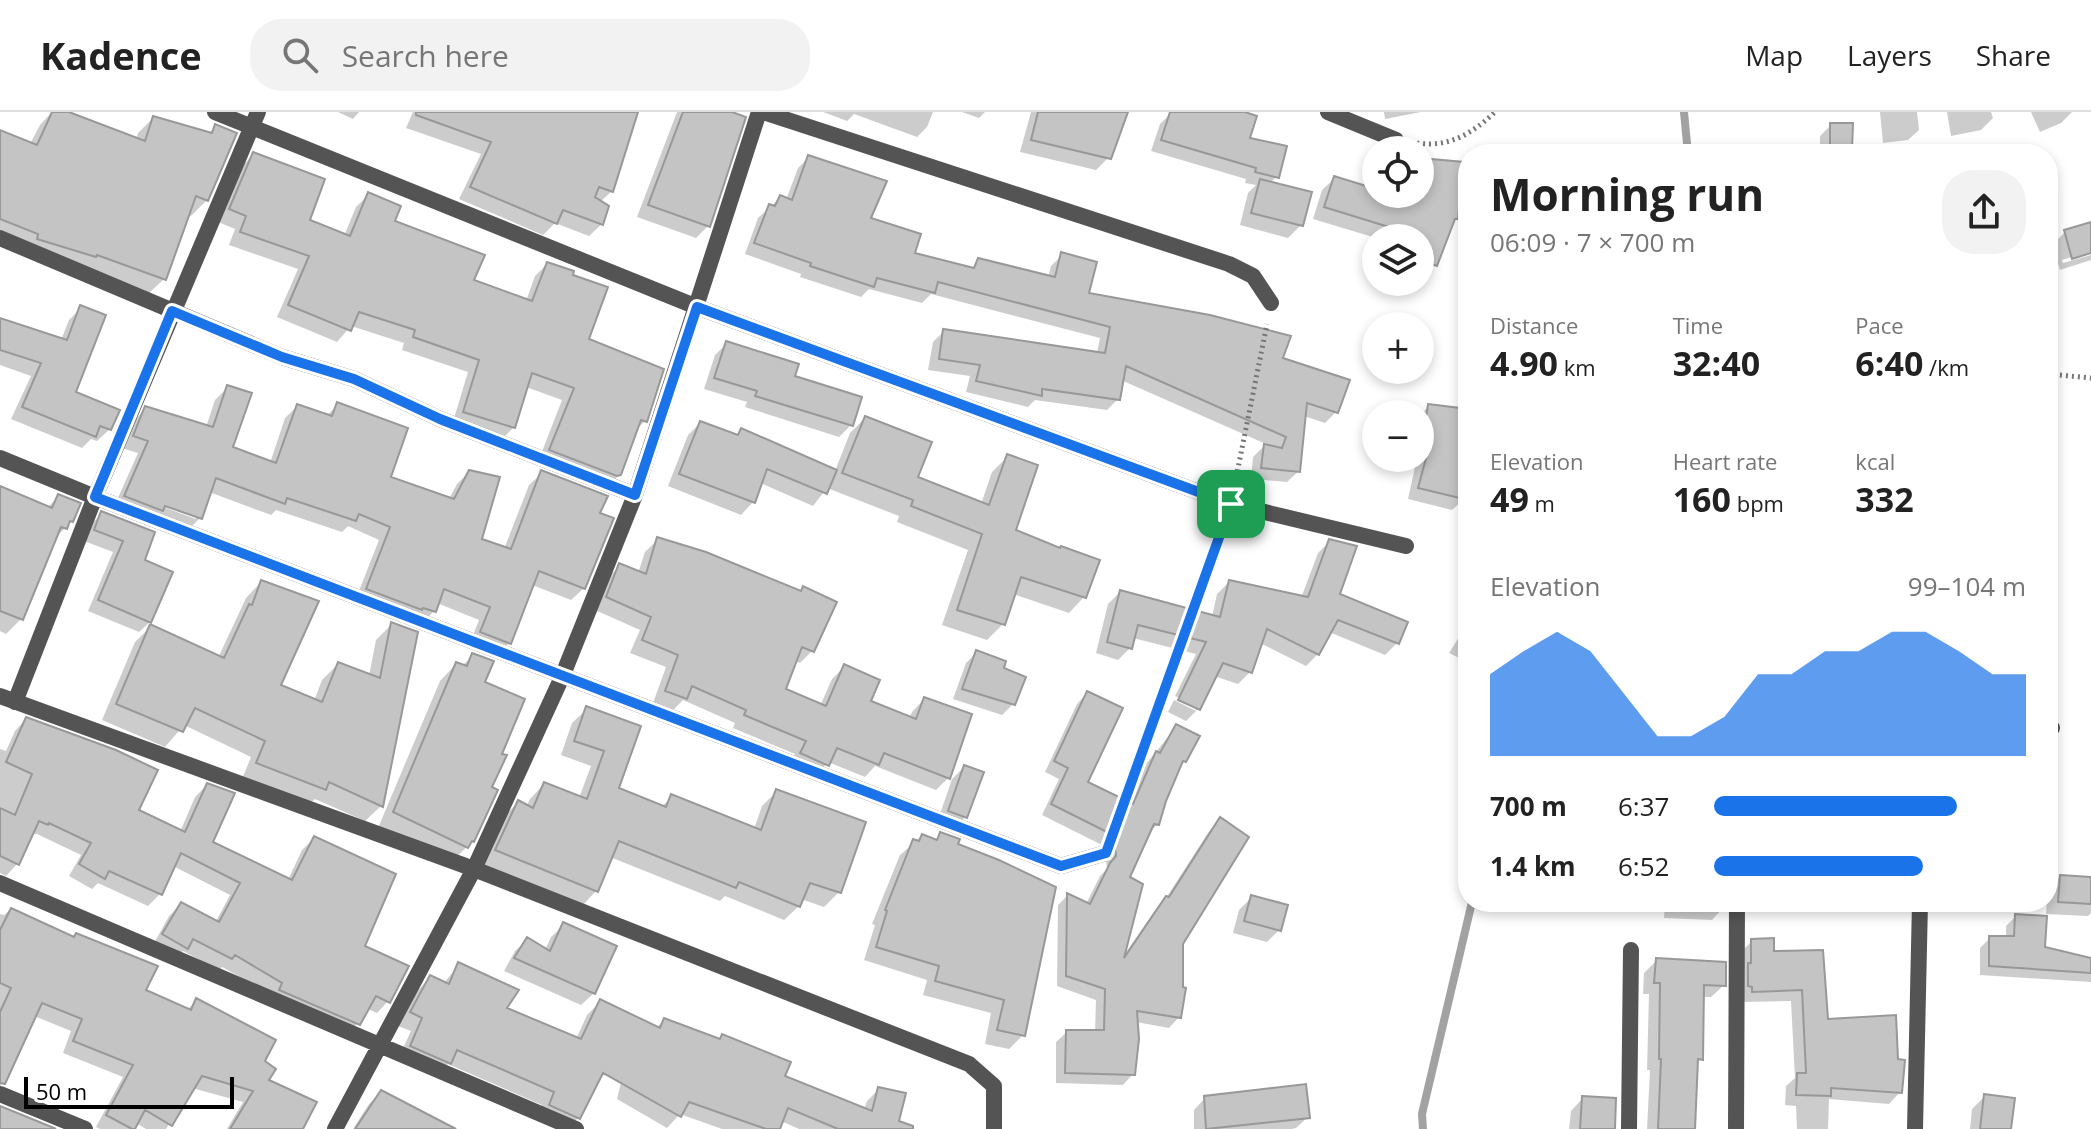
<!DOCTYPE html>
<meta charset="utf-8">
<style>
:root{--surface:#fff;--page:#f2f2f2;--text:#222;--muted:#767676;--line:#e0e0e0;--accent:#1a73e8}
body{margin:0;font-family:"Open Sans",sans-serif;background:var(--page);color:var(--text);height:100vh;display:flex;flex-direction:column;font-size:30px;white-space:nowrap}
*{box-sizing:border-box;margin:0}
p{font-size:26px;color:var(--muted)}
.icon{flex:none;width:44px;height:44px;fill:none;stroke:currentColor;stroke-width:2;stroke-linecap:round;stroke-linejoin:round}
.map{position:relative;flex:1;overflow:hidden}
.side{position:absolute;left:1458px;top:32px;width:600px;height:768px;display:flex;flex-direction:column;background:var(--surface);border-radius:32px;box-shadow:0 4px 12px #0003}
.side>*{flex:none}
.controls{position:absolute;left:1362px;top:24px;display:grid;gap:16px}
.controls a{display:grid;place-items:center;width:72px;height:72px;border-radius:50%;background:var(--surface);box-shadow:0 4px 12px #0003;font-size:40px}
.scale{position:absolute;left:24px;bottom:20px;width:210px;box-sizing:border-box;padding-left:8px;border:4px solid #000;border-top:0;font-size:22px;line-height:28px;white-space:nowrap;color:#000;-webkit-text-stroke:6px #fff;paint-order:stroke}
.pin{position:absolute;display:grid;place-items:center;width:68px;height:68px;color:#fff;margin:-34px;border-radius:16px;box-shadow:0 4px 12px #0006}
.round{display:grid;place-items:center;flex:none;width:84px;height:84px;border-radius:32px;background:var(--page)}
.summary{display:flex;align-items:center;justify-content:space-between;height:136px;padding:0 32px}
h1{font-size:44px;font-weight:700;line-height:60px}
.figures{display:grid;grid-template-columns:repeat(3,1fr);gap:12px;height:136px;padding:8px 32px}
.figures div{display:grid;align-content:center}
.figures b{font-size:34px;font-weight:700}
.figures small{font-size:22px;font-weight:400}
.figures p{font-size:22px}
.chart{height:224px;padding:16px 32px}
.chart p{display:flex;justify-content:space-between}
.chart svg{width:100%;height:144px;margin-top:8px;fill:var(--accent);opacity:.7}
ul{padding:0 32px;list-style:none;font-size:26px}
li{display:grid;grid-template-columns:128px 96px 1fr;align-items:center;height:60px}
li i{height:20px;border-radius:10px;background:var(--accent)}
header{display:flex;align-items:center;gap:48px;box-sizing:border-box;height:112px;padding:0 40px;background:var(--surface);border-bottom:2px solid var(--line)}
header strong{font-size:38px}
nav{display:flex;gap:44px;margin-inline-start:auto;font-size:28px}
.search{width:560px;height:72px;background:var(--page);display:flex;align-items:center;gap:20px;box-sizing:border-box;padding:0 28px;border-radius:32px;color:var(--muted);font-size:30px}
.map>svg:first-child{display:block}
.shadow{fill:#0003;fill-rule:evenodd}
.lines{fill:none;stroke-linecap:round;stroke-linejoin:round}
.stream{stroke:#a2a2a2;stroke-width:8}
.building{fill:#c4c4c4;stroke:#989898;stroke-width:2}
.path{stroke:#767676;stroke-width:5;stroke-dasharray:2 4;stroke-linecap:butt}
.street{stroke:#545454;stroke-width:16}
.route-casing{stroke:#fff;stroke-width:16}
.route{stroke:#1a73e8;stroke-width:10}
</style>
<header>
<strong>Kadence</strong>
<div class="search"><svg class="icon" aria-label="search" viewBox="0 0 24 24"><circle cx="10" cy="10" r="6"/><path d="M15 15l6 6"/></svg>Search here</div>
<nav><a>Map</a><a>Layers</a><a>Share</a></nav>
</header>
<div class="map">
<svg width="2091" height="1017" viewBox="0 0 2091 1017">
<rect width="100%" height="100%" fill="#fff"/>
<!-- shadow -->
<path class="shadow" d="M52,0h12l72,28 2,-7 15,-15 55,16 8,-8 -9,74 -16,16 -3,-2 -24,65 -16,15 -148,-54v-108l30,12 10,-19z
M338,0h21l-6,7z
M413,0h223l-24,79 -12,11 2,22 -13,12 -34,-13 -12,12 -84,-36 22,-45 -75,-26z
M677,0h49l-18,114 -12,12 -59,-21z
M823,0h110l-6,15 -10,10 -63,-23 -7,7z
M962,0h23l-6,6z
M1031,0h53l25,45 -13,13 -76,-18z
M1238,0l10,28 29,36 -7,7 31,42 -13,13 -48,-13 8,-32 8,-8 -11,-2 1,-4 -95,-28 9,-27 11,-11z
M1384,0h37l-36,7z
M1880,0h37l2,18 -11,10 -25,3z
M1947,0h44l2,6 -12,12 -30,6z
M2031,0h41l-11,11 -21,9z
M1831,13h20l-1,29h-30v-18z
M253,43l55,66 36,15 12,-29 12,-12 24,27 80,60 54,19 9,-25 12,-12 39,76 59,81 -10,10 -15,43 -13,13 -69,-25 24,-62 -36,-13 -12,40 -13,13 -49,-15 16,-53 -66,-22 2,-7 -53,-17 -14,16 -60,-25 21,-48 -69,-24 6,-16 -17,-7 23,-55z
M809,45l59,63 45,34 59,16 5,-6 71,14 3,-12 11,-11 24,39 194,65 56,53 -11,11 -21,-7 -5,55 -12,11 -36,-3 2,-22 13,-13 -145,-64 -3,19 -11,11 -72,-10 -7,7 -62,-15 4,-16 -42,-6 5,-28 11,-11 153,22 3,-15 -169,-44 -9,9 -53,-14 -8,8 -61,-20 1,-3 -56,-20 13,-36 22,-20 6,2 12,-32z
M1420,49l36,57 -4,5 -17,42 -12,13 -3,-2v-38h-44l-63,-19 9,-29 13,-12 41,13v3h44z
M2091,112v27l-29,9 1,3 28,-8v5l-31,10 -8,-25 13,-13z
M81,196l-7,85 36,36 -13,12 -6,-2 -9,9 -71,-29 20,-43 -31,-11v-45l61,20 8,-20z
M726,232l66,33 59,48 -12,12 -94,-30 2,-5 -43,-13 11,-34z
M227,276l4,60 39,15 15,-45 12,-12 29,10 12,-11 50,73 61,21 8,-15 12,-12 10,68 25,9 25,-64 13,-12 56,41 -14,74 -13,12 -39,-15 -23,58 -12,12 -28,-10 10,-25 -42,-17 -3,8 -12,13 -67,-23 24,-61 -31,-14 -6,6 -66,-22 -5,5 -62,-23 -9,26 -12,12 -75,-21 25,-56 -16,-5 12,-27 12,-13 60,19 9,-27zM156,389l40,14v4l-41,-15z
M1429,294l39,5v72l-4,16 -12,11 -44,-11 9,-41h3v-43z
M865,306l50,60 66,26 11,-32 15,-15 6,74 71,66 -15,16 -56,-19 -10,30 -16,16 -45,-15 26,-75 -71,-28 2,-6 -72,-28 -14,18 -53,-23 -7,19 -12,13 -73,-29 20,-51 12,-12 36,13 5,-5 94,40 15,-38z
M0,377l47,19 12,-12 13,25 -18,18 -33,80 -15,15 -6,-3z
M102,402l40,47 8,61 -11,10 -51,-21 25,-59 -29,-11 7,-17z
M658,427l154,112 -12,12 -6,-2 -11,29 37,16 12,-27 12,-12 25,35 40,17 3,-7 12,-13 24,79 -12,12 -61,-24 -10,11 -37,-15 -13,15 -26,-11 6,-12 -62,-26 2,-5 -52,-23 -10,10 -20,-7 13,-36 -36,-14 10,-23 -45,-20 12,-32 13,-12 18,7 7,-21z
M1330,429l7,54 60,48 -12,12 -56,-23 -11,22 -12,12 -46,-23 -10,29 -12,12 -24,-8 -16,33 -12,12 -18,-9 6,-12 22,11v-5l-21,-10 21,-42 -63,-16 -3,10 -12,12 -22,-7 12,-49 12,-12 92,25 5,-23 12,-12 72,16 17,-45z
M261,470l17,104 36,15 8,-21 16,-16 31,12 7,-36 16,-16 -11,182 -16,15 -50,-22 -7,6 -66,-26 9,-22 -67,-32 -19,22 -63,-27 33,-78 16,-16 67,32 28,-60z
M1466,514l2,2v30l-3,3 -16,-8z
M976,541l25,17 12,34 -11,11 -49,-16 13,-36z
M473,543l10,28 17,72 -27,86 -23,22 -72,-35 62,-147 16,-17 6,2z
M1087,581l-2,90 43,21 18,-40 31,-38 7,35 -6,6 -20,57 -11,10 -20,44 -5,80 34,-49 10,-11 44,-68 10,-11 -39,124 -2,74 -10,11 -33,-6 -3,52 -10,11 -67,-2v-41l11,-10h28l1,-32 -39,-14 1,-81 10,-10 18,9 14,-28 7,-7 -1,-9 4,-11 -68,-34 17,-36 -14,-7 32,-68z
M587,597l52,18 -23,62 45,18 11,-10 82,32 8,-23 15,-15 62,101 -15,15 -23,-8 -2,7 -15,14 -59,-24 -5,5 -110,-44 -14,34 -14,15 -100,-41 21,-48 15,-14 8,4 4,-8 14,-15 35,14 12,-32 -30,-11 11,-32z
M26,607l110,92 44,21 15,-35 12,-12 4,57 77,38 14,-30 12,-12 74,163 -11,12 -11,-5 -8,15 -12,12 -124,-68 -3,3 -36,-19 -9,8 -22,-12 17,-31 12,-12 34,19 15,-28 -57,-29 -13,28 -12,12 -50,-23 -6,6 -23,-13 12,-21 -44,-21h-6l-14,30 -11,12 -6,-3v-124l6,2 9,-20z
M964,655l1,50 -12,13 -16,-7 15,-44z
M941,722l14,12 68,189 -14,14 -24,-5 6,-31 -68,-18 4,-15 -63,-20 11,-35 -3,-1 28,-69 22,-19 12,5z
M2060,765l31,2v34l-3,3 -42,-2 2,-25z
M1252,785l27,33 -12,12 -34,-9 6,-23z
M1665,790h60l-1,5 -12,13 -48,-2z
M1767,790h38v2l-5,6 -33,1z
M10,798l63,29 71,52 43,19 10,-10 66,62 3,18 35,49h-74l16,-27 -51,-14 -26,41h-20l-10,-6 -3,6h-33l-4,-2 27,-50 -60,-24 8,-22 -37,-15 -34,71v-173l4,1z
M2016,804l27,32 48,12v22l-111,-7v-27l10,-10h16v-12z
M564,813l30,68 -13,12 -77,-34 11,-20 13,-12 17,11 6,-13z
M1752,829l20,12 50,-1 4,69 74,71 -11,12 -60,-5 -1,30h-31l-1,-23 -11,-1 1,-19 9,-8 -4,-77 -49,1 -2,-49z
M1657,848l67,25 -13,12h-10v62l-5,4 -3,66h-46l3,-59h-3l2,-76h-6l1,-21z
M459,853l46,44 71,30 11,-24 13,-13 -22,116 -11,11 -30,-11 5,-13 -94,-41 -11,12 -39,-17 13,-28 -13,-5 19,-35 13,-13 13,6z
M664,908l54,21 5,-5 60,41 81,33 3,-9 12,-12 16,40h-96l-18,-8 -3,8h-56l-42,-15 -13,14 -50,-29 16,-65 23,-6z
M381,980l56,37h-84l16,-25z
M1985,984l24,33h-39l2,-20z
M1205,986l103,19 -12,11 -4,1h-98v-19z
M1583,986l30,31h-44l2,-18z"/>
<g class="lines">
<!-- stream -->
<path class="stream" d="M1684,0l4,42
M1423,1017l-1,-15 50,-212"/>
</g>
<!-- building -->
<path class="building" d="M52,0h17l76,29 8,-25 59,17 3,-9 22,9 -29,68 -12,-5 -30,84 -69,-25 -1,2 -59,-18 1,-5 -38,-15v-89l37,15z
M416,0h222l-25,80 -14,-5 -4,10 14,9 -6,19 -40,-15 -6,14 -87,-37 21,-45 -75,-27z
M683,0h49l14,5 -36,110 -62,-22z
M1038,0h90l-17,47 -80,-19z
M1170,0h75l12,4 -7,22 37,8 -8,32 -24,-6 1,-4 -95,-28z
M1830,11h23l-1,27 -22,1z
M253,40l72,27 -15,41 40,16 18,-44 33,14 -6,15 90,34 -11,25 58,21 15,-39 27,9 -1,4 35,12 -19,52 75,30 -17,53 -6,-2 -20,55 -4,1 -68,-26 25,-62 -42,-15 -17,55 -52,-16 16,-52 -66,-23 2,-7 -56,-18 -8,19 -63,-26 21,-49 -69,-24 6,-16 -17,-7z
M808,43l79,26 -16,37 50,16 -6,19 59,15 4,-10 77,19 6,-25 36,10 -8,31 121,22 81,21 -8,22 67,22 -12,33 -31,-10 -7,69 -39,-4 3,-24 18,4 4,-11 -160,-71 -6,34 -78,-11v7l-66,-15 4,-16 -41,-6 4,-30 162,24 5,-26 -172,-45 -3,11 -58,-15 -3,9 -64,-21 1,-3 -57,-20 15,-39 6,2 5,-11 12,5z
M1420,46l44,4 -6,57h-3l-18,47 -17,-6v-22h-17l2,-6 -81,-25 10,-31 42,13v5h44z
M1260,67l52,13 -9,34 -52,-13z
M2091,110v31l-19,6 -8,-29z
M80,193l26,10 -30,77 44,18 -9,20 -11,-4 -4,11 -74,-30 19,-44 -41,-13v-32l67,22z
M726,229l73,23 -4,12 67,21 -9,29 -98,-30 2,-5 -43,-13z
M227,273l25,8 -19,54 43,16 21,-59 35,12 5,-14 71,26 -17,49 63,22 15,-29 31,7 -18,62 29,10 30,-79 67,26 -8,17 14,5 -29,71 -46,-18 -28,73 -31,-12 10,-25 -46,-18 -8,23 -13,-4 -1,2 -56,-21 24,-62 -31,-13 -3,7 -69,-23 -2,6 -69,-26 -14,41 -37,-13 -2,5 -39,-15 24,-55 -15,-5 12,-30 68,21z
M1428,292l40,5v91l-50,-12 11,-41 -7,-1z
M865,304l67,26 -14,35 71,28 18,-51 31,11 -22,65 44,18 1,-2 39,14 -14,38 -65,-21 -16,48 -48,-15 25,-76 -71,-28 2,-6 -71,-27z
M700,309l38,14 3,-7 96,42 -10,24 -60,-25 -12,34 -76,-29z
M0,374l52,22 6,-14 23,9 -8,19 -3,-1 -3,8 -6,-2 -38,93 -23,-9z
M101,399l54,21 -10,28 28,12 -22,51 -53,-23 25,-59 -29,-11z
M657,425l49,15 95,39 2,-5 34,16 -23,50 -12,-5 -16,42 40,17 18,-42 36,16 -9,21 45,18 8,-22 48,17 -22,65 -66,-26 -5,12 -42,-17 -8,18 -29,-13 6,-12 -62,-26 2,-5 -54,-24 -5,13 -22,-8 13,-36 -36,-15 9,-23 -45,-20 13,-34 27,11z
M1329,427l28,7 -17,48 68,28 -9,22 -61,-24 -19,35 -52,-26 -15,44 -29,-10 -23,47 -22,-10 28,-58 -68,-17 -6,24 -25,-7 13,-52 100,27 9,-37 79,17z
M261,468l58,21 -38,84 41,17 16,-40 42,16 11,-56 27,10 -35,175 -54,-25 -3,8 -70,-27 9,-22 -70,-33 -12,24 -67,-28 34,-80 74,34 25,-54 3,1z
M976,538l30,11 -2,7 22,9 -11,28 -53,-16z
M472,541l22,8 -9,21 40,17 -23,55 5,1 -15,32 6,3 -24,52 -2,-1 -4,7 -75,-36 63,-150 11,4z
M1087,579l36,17 -35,74 45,22 23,-53 4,2 16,-29 24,12 -14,26 -3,-1 -17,40 -7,24 -5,-1 -24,53 13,7 -19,74 42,-62 3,1 51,-80 29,20 -66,107v43l3,1 -5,30 -44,-7 2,28 -4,36 -70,-2 1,-43h38l1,-41 -39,-13 1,-83 23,11 20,-41 6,-7 -1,-8 4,-10 -68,-34 17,-36 -14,-7z
M586,594l55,20 -22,62 47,19 5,-13 90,36 15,-41 90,33 -25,71 -31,-10 -10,24 -61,-25 -3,6 -117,-47 -21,51 -103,-42 23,-50 15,8 11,-26 43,17 17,-48 -30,-10z
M26,605l90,33 42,20 -19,40 46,22 22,-49 28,10 -22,49 79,38 22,-44 82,38 -31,72 44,20 -19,37 -14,-7 -16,29 -81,-35 3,-7 -47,-28 -3,4 -39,-20 -5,10 -26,-15 19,-32 38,20 21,-39 -59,-30 -19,42 -53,-24 -4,8 -26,-15 12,-21 -42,-20 -1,2 -9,-4 -20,44 -19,-9v-48l15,7 17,-41 -26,-12z
M964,653l20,7 -17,46 -19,-7z
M940,720l20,7 -2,5 41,16 57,27 -31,149 -28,-6 7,-30 -69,-19 4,-15 -63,-19 11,-36 -2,-1 28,-71 6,2 3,-7 15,6z
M2060,763l31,2v27l-33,-2z
M1251,783l37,10 -7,26 -37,-10z
M11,796l63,29 2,-4 82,33 -12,24 45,20 5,-12 80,42 -11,21 11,8 -7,11 48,22 -14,27h-73l23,-38 -51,-15 -30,50 -27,-16 -10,19h-3l-26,-14 27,-50 -60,-24 9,-22 -40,-16 -37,81 -5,-1v-71l11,-24 -11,-5v-53z
M2015,802l32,2 -2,31 46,11v15l-102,-7v-30h25z
M563,810l54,24 -22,48 -81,-36 13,-21 23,14z
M1774,826v13l49,-1 5,69 68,-4 2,44 7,1 -3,33 -71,-5v8l-35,-1 1,-22h9l-4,-83 -50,2v-5l-4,-1v-23h3v-24z
M1656,846l70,4v24l-22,-1 -1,75 -5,-1 -3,70h-37l3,-70h-2l1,-76h-6z
M458,850l61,28 -12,18 74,31 19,-40 60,29 4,-10 56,21 2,-5 69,28 -6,14 87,35 6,-24 28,6 -7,28 14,5v3h-75l-50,-21 -8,21h-14l-77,-27 -8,15 -78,-44 -23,46 -31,-14 5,-13 -97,-42 -6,14 -41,-18 12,-28 -12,-6 20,-37 19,9z
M1306,972l4,34 -104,11 -2,-33z
M381,978l75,39h-101z
M1984,982l31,4 -4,31h-31z
M1582,984l34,2 -1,31h-35z
M0,994l54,22 2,1h-56z"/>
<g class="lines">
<!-- path -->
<path class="path" d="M1417,31c32,5 56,-10 78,-31
M2048,262l43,4
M1235,371l32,-159
M1113,722l111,-311"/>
<!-- street -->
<path class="street" d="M215,0l482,195 534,197 175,42
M763,0l466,152 24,12 18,27
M1328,0l68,28
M0,126l282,119 72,22 86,40 195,76
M0,346l95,39 966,369 45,-13
M0,584l474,173 495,195 25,22v43
M15,590l80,-205 163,-385
M2048,616h4
M0,771l576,246
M0,982l85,35
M335,1017l139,-260 88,-192 73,-182 124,-383
M1629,1017l2,-179
M1736,1017l1,-227
M1915,1017l5,-227"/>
</g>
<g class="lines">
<defs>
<path id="route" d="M697,195l534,197 -125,349 -45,13 -966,-369 77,-186 110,46 72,22 86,40 195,76z"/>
</defs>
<!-- route casing -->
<use href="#route" class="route-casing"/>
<!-- route -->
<use href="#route" class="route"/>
</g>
</svg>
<div class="controls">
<a><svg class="icon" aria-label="locate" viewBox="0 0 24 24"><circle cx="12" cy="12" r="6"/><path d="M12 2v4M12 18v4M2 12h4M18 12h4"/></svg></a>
<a><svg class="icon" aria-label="layers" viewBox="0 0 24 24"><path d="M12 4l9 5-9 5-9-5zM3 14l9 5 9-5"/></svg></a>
<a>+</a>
<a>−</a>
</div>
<div class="scale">50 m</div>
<div class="pin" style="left:1231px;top:392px;background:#1e9e55"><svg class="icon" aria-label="arrive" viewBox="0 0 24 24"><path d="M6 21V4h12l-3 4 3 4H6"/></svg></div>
<section class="side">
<div class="summary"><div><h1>Morning run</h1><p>06:09 · 7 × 700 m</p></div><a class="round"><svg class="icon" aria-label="share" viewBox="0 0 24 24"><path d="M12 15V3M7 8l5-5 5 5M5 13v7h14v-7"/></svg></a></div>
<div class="figures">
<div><p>Distance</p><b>4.90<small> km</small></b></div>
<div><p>Time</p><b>32:40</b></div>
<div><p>Pace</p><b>6:40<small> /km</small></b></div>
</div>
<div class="figures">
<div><p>Elevation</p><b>49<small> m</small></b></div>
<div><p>Heart rate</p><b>160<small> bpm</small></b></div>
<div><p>kcal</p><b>332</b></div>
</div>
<div class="chart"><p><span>Elevation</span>99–104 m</p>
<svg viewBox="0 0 160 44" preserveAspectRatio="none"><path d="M0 44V19L10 12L20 6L30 12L40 25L50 38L60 38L70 32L80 19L90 19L100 12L110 12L120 6L130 6L140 12L150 19L160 19V44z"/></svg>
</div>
<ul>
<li><b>700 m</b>6:37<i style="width:78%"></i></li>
<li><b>1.4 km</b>6:52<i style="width:67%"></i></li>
</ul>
</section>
</div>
